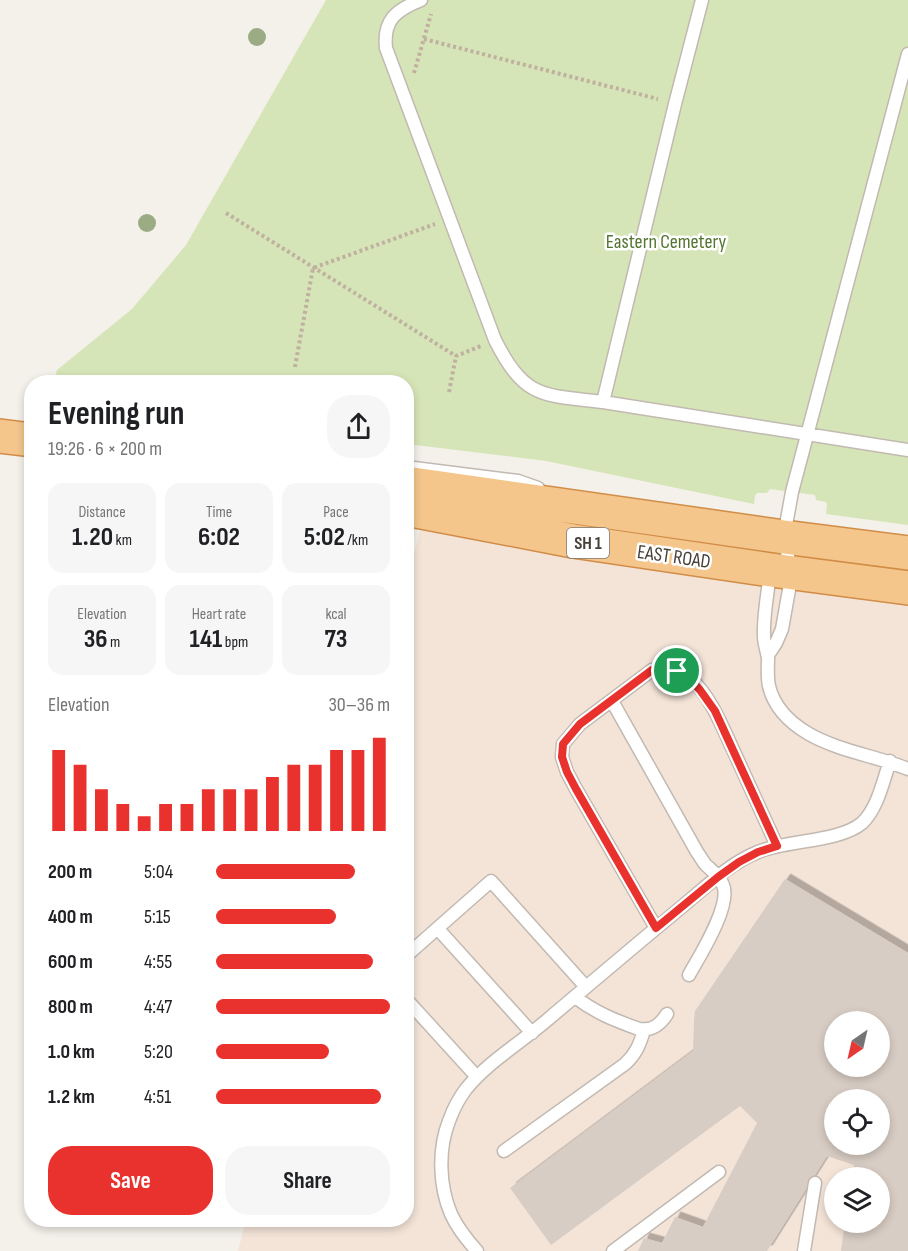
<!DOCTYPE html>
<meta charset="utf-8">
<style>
:root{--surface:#fff;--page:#f6f6f6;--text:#202124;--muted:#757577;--accent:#e9312d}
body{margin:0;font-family:"Sofia Sans Condensed",sans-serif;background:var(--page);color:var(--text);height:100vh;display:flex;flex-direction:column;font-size:22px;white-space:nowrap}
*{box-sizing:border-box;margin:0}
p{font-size:20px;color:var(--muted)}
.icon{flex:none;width:33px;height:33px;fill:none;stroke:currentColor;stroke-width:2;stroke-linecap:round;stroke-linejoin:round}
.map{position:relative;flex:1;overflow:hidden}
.sheet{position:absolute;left:24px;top:375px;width:390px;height:852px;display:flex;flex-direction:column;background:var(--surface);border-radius:24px;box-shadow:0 3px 9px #0003}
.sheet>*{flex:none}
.needle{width:39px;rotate:214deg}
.tools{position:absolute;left:824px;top:1011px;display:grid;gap:12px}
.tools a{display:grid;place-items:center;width:66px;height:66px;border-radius:50%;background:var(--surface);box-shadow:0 3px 9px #0003;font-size:30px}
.pin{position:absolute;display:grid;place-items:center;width:51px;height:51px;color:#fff;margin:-26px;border:3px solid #fff;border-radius:50%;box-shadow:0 2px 6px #0007}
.round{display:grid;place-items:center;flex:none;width:63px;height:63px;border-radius:24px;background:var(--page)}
.overview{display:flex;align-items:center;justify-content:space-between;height:102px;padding:0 24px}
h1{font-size:33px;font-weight:700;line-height:45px}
.metrics{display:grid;grid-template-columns:repeat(3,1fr);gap:9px;height:102px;padding:6px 24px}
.metrics div{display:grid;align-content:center;border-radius:15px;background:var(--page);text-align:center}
.metrics b{font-size:26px;font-weight:700}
.metrics small{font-size:16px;font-weight:400}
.metrics p{font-size:16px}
.chart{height:168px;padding:12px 24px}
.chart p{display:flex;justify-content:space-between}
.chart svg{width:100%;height:108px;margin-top:6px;stroke:var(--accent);stroke-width:6}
.cta{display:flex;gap:12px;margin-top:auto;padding:12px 24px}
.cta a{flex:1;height:69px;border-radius:24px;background:var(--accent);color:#fff;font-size:24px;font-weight:700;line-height:69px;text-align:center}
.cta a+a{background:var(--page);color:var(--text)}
ul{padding:0 24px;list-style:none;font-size:20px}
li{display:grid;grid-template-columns:96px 72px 1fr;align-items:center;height:45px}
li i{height:15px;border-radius:8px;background:var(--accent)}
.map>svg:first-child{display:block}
.commercial{fill:#f4e4d8;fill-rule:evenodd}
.green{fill:#d6e5b7}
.building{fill:#d8cdc4;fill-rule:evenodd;filter:url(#shadow)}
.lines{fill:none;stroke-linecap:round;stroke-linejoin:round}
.service-casing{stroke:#c2b9b1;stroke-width:15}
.trunk-casing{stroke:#d18d47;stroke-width:36}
.path{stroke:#bfb0a0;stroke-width:4;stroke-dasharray:3 3;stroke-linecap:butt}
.service{stroke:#fff;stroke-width:12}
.trunk{stroke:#f4c68c;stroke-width:33}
.tree{fill:#9bac84}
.route-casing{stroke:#fff;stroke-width:12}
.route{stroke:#e9312d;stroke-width:8}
.labels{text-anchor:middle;stroke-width:5;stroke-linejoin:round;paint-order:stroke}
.shield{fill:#fff;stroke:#7e7974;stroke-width:1.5}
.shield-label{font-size:18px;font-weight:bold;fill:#474039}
.park-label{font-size:20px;fill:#537530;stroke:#fff}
.street-label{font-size:20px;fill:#474039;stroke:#fff}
</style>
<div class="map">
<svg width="908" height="1251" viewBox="0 0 908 1251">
<defs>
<filter id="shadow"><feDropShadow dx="5.5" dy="-5.5" stdDeviation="0" flood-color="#0004"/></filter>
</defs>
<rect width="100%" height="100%" fill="#f4f0ea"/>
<!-- commercial -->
<path class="commercial" d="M423,520l485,74v657h-670l8,-31h160v-636zM834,1022h45v44h-45zM834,1100h45v44h-45zM834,1178h45v44h-45z"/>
<!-- green -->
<path class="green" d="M326,0h582v525l-82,-11 1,-9 -1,-3 -10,-2 -1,-5 -45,-6 -3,4h-10l-2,3 -1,8 -208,-43 -139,-17 -1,-62h-352l3,-12 75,-61 54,-64z"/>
<!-- building -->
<path class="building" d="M785,879l123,74v298h-67l4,-29h34v-44h-27l2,-13 -27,-9 -60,95h-129l6,-13 18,5 13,-26 28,10 54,-104 -17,-17 -189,139 -41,-57 183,-137 1,-30 1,-10zM834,1022h45v44h-45zM834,1100h45v44h-45z"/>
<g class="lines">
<defs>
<path id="service" d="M421,0c-25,10 -38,20 -35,48l109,292c30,59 47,55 108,62l72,-298 27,-104
M603,402l305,48
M406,467l112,14 20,7
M784,536l8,-44 116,-438
M770,572c-2,21 -7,43 -6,64 0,8 3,15 4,22 0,9 -1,19 1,28 5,21 21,37 40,48 30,17 67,22 99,35
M768,655l8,-12 6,-14 10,-56 -8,-34
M612,701l85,151c3,4 5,8 8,12 6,6 15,12 18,21 9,20 -24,72 -34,90
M656,928l-80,-139 -9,-17 -5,-15 1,-13 17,-20 72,-54c14,-2 27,0 39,9 21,19 32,50 44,75 14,31 28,61 42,92
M438,929l94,104
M406,956l85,-75 95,106
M575,997c21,16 39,23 64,32 13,2 21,-4 28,-15
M406,999l71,78
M504,1151l121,-87c11,-10 15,-20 19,-34
M477,1251c-10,-11 -20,-24 -26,-37 -12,-28 -13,-65 -2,-93 4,-11 10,-23 17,-32 22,-27 54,-46 80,-68 46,-39 92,-78 138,-116 23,-19 46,-42 74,-53 28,-12 82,-10 104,-29 16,-15 21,-42 28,-62
M613,1251l106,-79
M804,1251l11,-68"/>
<path id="trunk" d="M0,436l32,4
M406,483l378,54 124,16
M406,509l167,32 198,29 137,18"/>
</defs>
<!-- service casing -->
<use href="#service" class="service-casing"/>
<!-- trunk casing -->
<use href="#trunk" class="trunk-casing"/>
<!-- path -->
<path class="path" d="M424,39l234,60
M414,73l17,-59
M226,213l230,143
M295,367l18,-99 122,-44
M449,392l7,-36 25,-10"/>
<!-- service -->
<use href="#service" class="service"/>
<!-- trunk -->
<use href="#trunk" class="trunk"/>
</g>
<!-- trees -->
<g class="tree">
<circle cx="257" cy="37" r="9"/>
<circle cx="147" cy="223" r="9"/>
</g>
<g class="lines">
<defs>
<path id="route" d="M664,668l13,3 13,8 10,11 15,21 62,135 -19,6 -19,10 -21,15 -62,51 -80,-139 -9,-17 -5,-15 1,-13 17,-20 72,-54z"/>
</defs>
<!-- route casing -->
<use href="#route" class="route-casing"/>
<!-- route -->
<use href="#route" class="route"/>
</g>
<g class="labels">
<!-- shield labels -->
<rect class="shield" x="567" y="528" width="42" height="30" rx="4.5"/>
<g class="shield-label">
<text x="588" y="549">SH 1</text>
</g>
<!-- park labels -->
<g class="park-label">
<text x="666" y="248">Eastern Cemetery</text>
</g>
<!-- street labels -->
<g class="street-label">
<text transform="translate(674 556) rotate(8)" y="7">EAST ROAD</text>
</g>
</g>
</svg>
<div class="tools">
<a><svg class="needle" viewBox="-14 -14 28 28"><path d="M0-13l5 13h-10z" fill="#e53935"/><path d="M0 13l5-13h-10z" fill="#757577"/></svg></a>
<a><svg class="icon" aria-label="locate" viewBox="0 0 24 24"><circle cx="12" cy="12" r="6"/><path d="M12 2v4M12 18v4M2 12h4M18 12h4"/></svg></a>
<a><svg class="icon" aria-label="layers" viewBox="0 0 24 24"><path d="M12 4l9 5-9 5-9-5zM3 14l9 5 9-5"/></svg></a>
</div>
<div class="pin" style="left:677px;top:671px;background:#1e9e55"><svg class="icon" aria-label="arrive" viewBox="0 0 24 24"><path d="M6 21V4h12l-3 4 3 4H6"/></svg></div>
<section class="sheet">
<div class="overview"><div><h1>Evening run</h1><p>19:26 · 6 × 200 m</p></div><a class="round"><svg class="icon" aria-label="share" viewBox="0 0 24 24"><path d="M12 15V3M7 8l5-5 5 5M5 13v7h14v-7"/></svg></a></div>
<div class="metrics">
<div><p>Distance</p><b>1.20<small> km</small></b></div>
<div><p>Time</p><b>6:02</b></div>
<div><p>Pace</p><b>5:02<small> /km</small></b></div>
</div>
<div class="metrics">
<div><p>Elevation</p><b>36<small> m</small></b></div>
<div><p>Heart rate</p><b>141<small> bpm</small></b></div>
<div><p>kcal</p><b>73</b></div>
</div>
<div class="chart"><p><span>Elevation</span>30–36 m</p>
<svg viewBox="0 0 160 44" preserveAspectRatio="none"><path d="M5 44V11M15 44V17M25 44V27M35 44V33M45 44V38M55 44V33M65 44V33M75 44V27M85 44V27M95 44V27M105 44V22M115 44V17M125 44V17M135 44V11M145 44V11M155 44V6"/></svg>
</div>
<ul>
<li><b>200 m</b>5:04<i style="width:80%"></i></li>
<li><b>400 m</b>5:15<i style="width:69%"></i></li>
<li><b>600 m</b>4:55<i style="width:90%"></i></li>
<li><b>800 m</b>4:47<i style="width:100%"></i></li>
<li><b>1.0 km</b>5:20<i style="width:65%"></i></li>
<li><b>1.2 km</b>4:51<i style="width:95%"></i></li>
</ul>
<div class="cta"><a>Save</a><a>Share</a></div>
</section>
</div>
